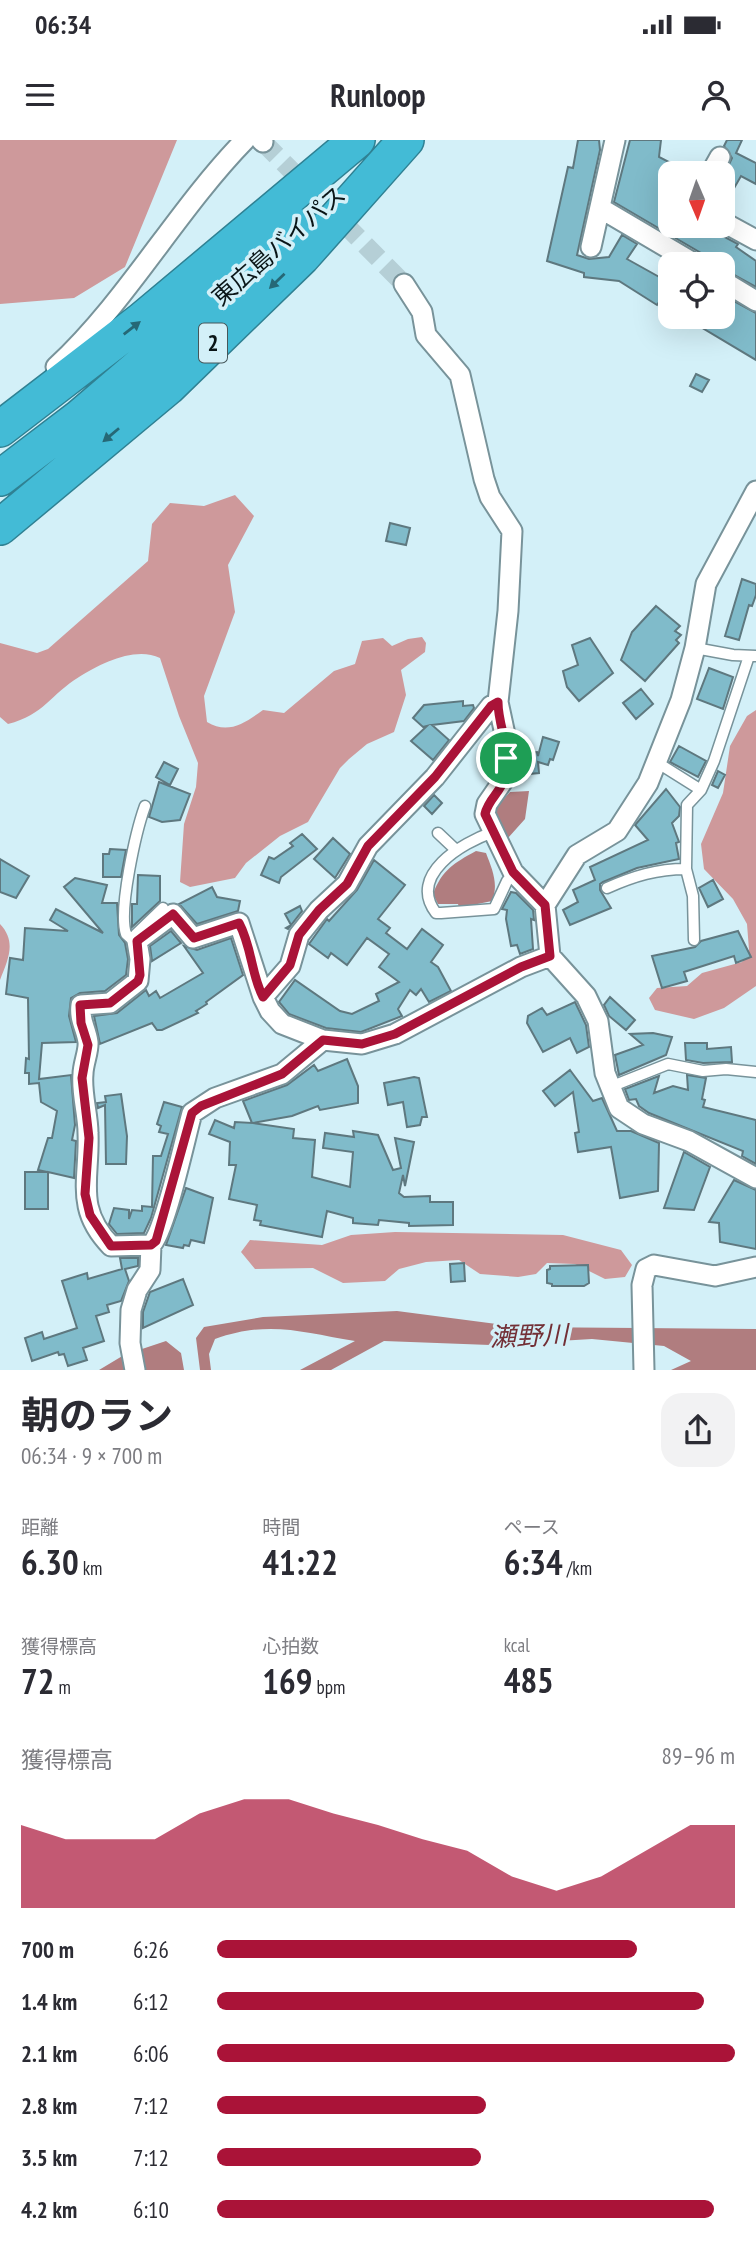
<!DOCTYPE html>
<html lang="ja">
<meta charset="utf-8">
<style>
:root{--surface:#fff;--page:#f2f2f3;--text:#2b2b33;--muted:#7c7c81;--accent:#aa1338}
body{margin:0;font-family:"PT Sans Narrow","Noto Sans JP",sans-serif;background:var(--page);color:var(--text);height:100vh;display:flex;flex-direction:column;font-size:26px;white-space:nowrap}
*{box-sizing:border-box;margin:0}
p{font-size:23px;color:var(--muted)}
.icon{flex:none;width:38px;height:38px;fill:none;stroke:currentColor;stroke-width:2;stroke-linecap:round;stroke-linejoin:round}
.map{position:relative;height:1230px;overflow:hidden}
.drawer{display:flex;flex-direction:column;background:var(--surface);flex:1}
.drawer>*{flex:none}
.needle{width:46px;rotate:178deg}
.tools{position:absolute;left:658px;top:21px;display:grid;gap:14px}
.tools a{display:grid;place-items:center;width:77px;height:77px;border-radius:14px;background:var(--surface);box-shadow:0 7px 28px #0002;font-size:35px}
.pin{position:absolute;display:grid;place-items:center;width:60px;height:60px;color:#fff;margin:-30px;border:4px solid #fff;border-radius:50%;box-shadow:0 2px 7px #0007}
.round{display:grid;place-items:center;flex:none;width:74px;height:74px;border-radius:21px;background:var(--page)}
.head{display:flex;align-items:center;justify-content:space-between;height:119px;padding:0 21px}
h1{font-size:38px;font-weight:700;line-height:52px}
.figures{display:grid;grid-template-columns:repeat(3,1fr);gap:10px;height:119px;padding:7px 21px}
.figures div{display:grid;align-content:center}
.figures b{font-size:35px;font-weight:700}
.figures small{font-size:19px;font-weight:400}
.figures p{font-size:19px}
.chart{height:196px;padding:14px 21px}
.chart p{display:flex;justify-content:space-between}
.chart svg{width:100%;height:126px;margin-top:7px;fill:var(--accent);opacity:.7}
ul{padding:0 21px;list-style:none;font-size:23px}
li{display:grid;grid-template-columns:112px 84px 1fr;align-items:center;height:52px}
li i{height:18px;border-radius:9px;background:var(--accent)}
.status{display:flex;justify-content:space-between;align-items:center;height:49px;padding:0 35px;background:var(--surface);direction:ltr}
.status svg{height:19px;fill:currentColor}
header{display:flex;justify-content:space-between;align-items:center;height:91px;padding:0 21px;background:var(--surface);font-size:32px;font-weight:700}
.map>svg:first-child{display:block}
.forest{fill:#ce999b}
.water{fill:#b07d7f}
.building{fill:#80bbca;stroke:#5e787f;stroke-width:2}
.lines{fill:none;stroke-linecap:round;stroke-linejoin:round}
.minor-tunnel{stroke:#b5cfd6;stroke-width:19;stroke-dasharray:19 10;stroke-linecap:butt}
.service-casing{stroke:#78939a;stroke-width:13}
.minor-casing{stroke:#78939a;stroke-width:23}
.motorway-casing{stroke:#2f8193;stroke-width:38}
.service{stroke:#fff;stroke-width:10}
.minor{stroke:#fff;stroke-width:19}
.motorway{stroke:#43bbd6;stroke-width:35}
.oneway{fill:#266876}
.route-casing{stroke:#fff;stroke-width:14}
.route{stroke:#aa1338;stroke-width:9}
.labels{text-anchor:middle;stroke-width:7;stroke-linejoin:round;paint-order:stroke}
.shield{fill:#d3f0f8;stroke:#46575a;stroke-width:2}
.shield-label{font-size:23px;font-weight:bold;fill:#0a1517}
.street-label{font-size:24px;fill:#0a1517;stroke:#d3f0f8}
.water-label{font-size:26px;font-style:italic;fill:#722f36;stroke:#d3f0f8}
</style>
<div class="status"><b>06:34</b><svg viewBox="0 0 49 12"><path d="M0 12V9h3v3zM5 12V6h3v6zM10 12V3h3v9zM15 12V0h3v12zM26 1h20v11H26zM47 4h2v5h-2z"/></svg></div>
<header><svg class="icon" aria-label="menu" viewBox="0 0 24 24"><path d="M4 6h16M4 12h16M4 18h16"/></svg>Runloop<svg class="icon" aria-label="person" viewBox="0 0 24 24"><circle cx="12" cy="8" r="4"/><path d="M4 21q1-7 8-7t8 7"/></svg></header>
<div class="map">
<svg width="756" height="1230" viewBox="0 0 756 1230">
<rect width="100%" height="100%" fill="#d3f0f8"/>
<!-- forest -->
<path class="forest" d="M0,0h177l-52,127 -51,31 -74,6z
M235,355l19,21 -26,49 7,47 -31,84 3,26c21,13 38,1 56,-12l21,3 50,-42 21,-7 7,-23 21,-3 9,8 16,-7 14,-2 4,6 -1,9 -24,18 5,25 -12,37 -27,12 -18,15 -9,9 -32,54 -28,14 -34,27 -11,15 -45,9 -10,-5 4,-58 12,-37 2,-24 -19,-47 -19,-58c-24,-12 -59,5 -81,19 -28,17 -35,38 -71,47l-8,-7v-74l37,10 11,-4 100,-88 4,-37 18,-21 34,3z
M756,570v276l-32,22 -30,11 -39,-9 -6,-12 8,-10 30,-2 15,-13 40,-11 7,-12 -2,-26 -14,-25 -29,-30 -3,-25 22,-51 7,-47 17,-30z
M0,784c17,18 8,35 0,56z
M395,1092l168,3 58,15 11,15 -7,12 -20,2 -30,-15 -28,-1 -11,11 -18,3 -38,-3 -21,-14 -33,2 -27,7 -14,12 -42,2 -30,-15 -58,1 -14,-17 9,-12 72,5 29,-10z"/>
<!-- water -->
<path class="water" d="M529,651l-4,28 -17,19 -13,-22 2,-10 13,-14z
M476,711l10,2c6,16 13,31 6,48l-29,6h-4l-1,-3h-20l-5,-10c9,-24 21,-31 43,-43z
M397,1171l122,16 237,2v41h-85l20,-9 -27,-15 -72,-7 -102,6 -106,-4 -53,29h-31l55,-29c-54,-9 -86,-21 -140,-2l-6,15 2,16h-11l-4,-32 8,-11 59,-10z
M166,1201l15,12 3,17h-85l25,-15z"/>
<!-- building -->
<path class="building" d="M578,0h21l1,10 -23,105 12,4 20,-2 13,-22 15,9 -10,15 43,24v26l-11,-7 -2,3 -38,-24 -35,-4v-4l-37,-12 21,-94 5,1z
M630,0h31l-2,17 31,16h-20v53h42l5,7 21,11 -2,3 20,14v26l-33,-18v-5h-11l-11,-11 -87,-51z
M727,0h15l-6,13 20,10v21l-15,-8 -8,14 -10,-13 9,-19 -8,-12z
M723,155l33,18v47l-72,-43h39z
M696,234l13,6 -7,12 -12,-6z
M390,383l20,5 -4,17 -20,-4z
M742,439l14,5v11l-4,11 -3,-1 -10,35 -14,-4z
M656,466l24,20 -5,5 6,4 -5,5 3,3 -34,38 -24,-21 11,-28z
M590,498l23,35 -34,28 -12,-14 -4,-16 15,-6 -6,-20z
M709,528l24,9 -10,32 -26,-10z
M641,549l12,15 -17,15 -13,-16z
M463,561v5l10,-1 1,3 -10,13 -32,4 17,15 -16,20 -22,-19 16,-15 -4,1 -10,-9 11,-13z
M543,597l16,5 -6,18 -3,-1 -2,6 -10,-3 1,11 -20,2v-21l18,-2 1,4z
M679,606l27,15 -8,16 -28,-15z
M164,622l14,7 -8,16 -14,-8z
M718,631l7,4 -7,13 -6,-3z
M159,642l31,12 -10,26 -18,2 -13,-5z
M666,649l14,18 -1,9 -7,7 7,19 -3,1 3,16 -42,9 -34,14 -3,2v6l11,18 -41,17 -7,-15 15,-8 -5,-12 22,-10 -5,-13 58,-27 -13,-15z
M434,655l8,8 -10,11 -8,-8z
M302,694l15,15 -36,28 -2,6 -18,-8 8,-18 5,2 19,-13 -3,-3z
M333,698l17,16 -15,24 -21,-19z
M110,709l16,1 -5,27h-18v-23h6z
M0,719l29,17 -13,22 -16,-6z
M374,720l31,25 -27,34 12,9 -4,5 21,16 15,-20 21,16 -12,17 7,5 13,24 -22,11 -8,-13 -5,6 -6,-5 -12,19 4,7 -41,16 -35,-4 -37,-14 -10,-12 16,-22 45,31 12,3 27,-13 -3,-7 23,-12 -20,-15 10,-13 -22,-16 -20,27 -16,-12 -3,5 -19,-14 18,-25 2,2 28,-31z
M138,735l22,1v25l-28,26v-23h5z
M75,738l32,7 -5,18h15l2,32 6,8 3,16 -2,16 -21,16 -25,2 -9,5 -2,18 7,26 -34,1 -3,36 32,-4 4,50 -3,15 4,1 -2,37 -26,-6v37h-23v-37h22l-9,-2 10,-32h4l5,-27 -16,-9 -2,-19 -10,1v-11h-4l1,-15 3,1 -1,-61 -22,-4 4,-36 13,2 2,-32 43,3 -18,-11 6,-11 47,24 -39,-46z
M713,740l10,19 -15,8 -9,-19z
M212,747l5,10 23,4 -2,10 -41,13 -18,-20z
M511,752l5,1 17,17 1,10 -3,-1 2,30 -13,5 -3,-9 -6,1 -5,-27 1,-9 -5,-1z
M300,766l2,5 -14,18 -2,-1 5,-3 -6,-11z
M171,791l10,12 -29,18 -2,-15z
M738,791l13,26 -15,6 -2,-7 -50,16 3,9 -25,7 -10,-32 43,-9 6,-6z
M231,798l12,37 -37,27 1,2 -11,7 2,2 -36,17h-5l-5,-7 -52,21 -6,-28 23,-3 29,-23 3,6 7,-5 4,7 43,-25 -19,-27 13,4z
M610,857l25,23 -9,10 -17,-14 -5,-11z
M575,862l11,23 3,22 -12,6 -7,-15 -27,14 -16,-29 1,-7 14,-8 5,7z
M653,893l19,4 -6,18 -47,20 -4,-20 28,-10 -13,-11z
M685,903h22v6l24,-2 1,15 -29,1 -17,-3z
M347,919l11,27v17l-38,7 -2,-4 -26,10 -39,7 41,6 -1,9 22,2 -3,37 38,10 3,-35 -30,-4 2,-15 29,4 -1,-6 25,4 15,35 8,-2 -6,-30 19,4 -9,44 -2,-11 -4,18 5,4 26,-1v6h23v23l-44,1v-3l-30,-3 -1,5 -25,-2v-5l-26,-7 -5,26 -62,-12 1,-4 -7,-1 3,-15 -28,-6 7,-34h-7l1,-23 -21,-8 6,-14 19,8 1,-6 17,1 -9,-22 44,-16 27,-20 4,6z
M570,930l23,31 9,-3 15,33h14l28,12 -1,48 -38,7 -9,-51 -33,5 -3,-19 4,-1 -6,-40 -18,14 -12,-15z
M687,935l19,3 -4,21 3,1 -2,7 53,13v44l-14,-8 1,-5 -94,-38 -10,-7 -3,-7 -7,1 -4,-11 34,-13 -5,17 19,-7 15,4z
M414,937l5,1 8,39h-5l-2,8 -13,2 -4,-25 -15,3 -4,-22z
M121,954l6,42 -1,28h-20l-1,-59 -7,3 -1,-5 9,-1 -1,-6z
M164,962l18,5 -31,111 -7,15 -27,1 -8,-10 5,-16 15,2v9l3,-9 10,1v-5l10,1 1,-51h8l7,-22 -9,-2 2,-6 -4,-2z
M684,1012l26,15 -16,43 -30,-2z
M734,1040l22,10v59l-36,-7 -1,-19 -10,-1z
M186,1048l27,10 -9,45 -13,-3 -2,6 -5,-1 -1,3 -17,-3z
M120,1118h18v8l-13,3 4,12 -8,20 -14,4 2,7 -13,4 8,25 -21,7 4,12 -19,6 -4,-12 -5,1 -1,-3 -26,9 -7,-23 17,-6 2,7 33,-11 -15,-47 25,-8 1,6 34,-10z
M464,1123l1,18 -14,1 -1,-18z
M588,1125l1,18 -5,3h-32v-2l-5,-1v-13l3,-1v-3z
M183,1139l10,26 -50,23v-16l7,-20z"/>
<g class="lines">
<!-- minor-tunnel -->
<path class="minor-tunnel" d="M263,2l141,142"/>
<defs>
<path id="service" d="M695,508l38,7 23,1
M658,623l43,27
M493,692c-31,11 -86,43 -57,81h5l53,-4 13,-28 7,-7
M438,693l18,17
M607,748c27,-12 50,-19 79,-19
M136,794l27,-26
M694,800l-1,-44 -7,-27 1,-64 14,-15 13,-29 35,-105
M137,804l-11,-10c-8,-24 10,-103 19,-128
M610,947l58,-23 35,7 23,-2 30,3"/>
<path id="minor" d="M261,0l2,2
M711,33l9,-16
M600,68l95,56
M723,82l33,18
M591,107l24,-107
M723,141l33,20
M404,144l18,28 4,23 34,40 24,104 6,18 22,34 -4,80 -10,91 9,42v31l-20,29 -2,10 28,58 32,33
M56,227c72,-67 120,-156 189,-227
M756,351l-50,93 -11,64 -14,52 -33,83 -31,48 -40,24 -32,50 5,51 36,40 12,25 7,52 14,35 24,16 46,17 67,37
M498,562l-7,4 -56,71 -67,69 -21,38 -28,26 -20,25 -9,31 -27,31 7,14 12,13 41,16 39,4 33,-10 126,-67 29,-11
M151,1105l-40,1c-37,-38 -21,-67 -23,-113 0,-19 -7,-40 -5,-59 0,-10 6,-23 5,-32 -2,-14 -9,-22 -7,-37l29,-2 28,-22 2,-22 -3,-18 36,-27 20,24 46,-15 24,74
M135,1230l-5,-27 1,-33 6,-20 13,-20 1,-25c14,-13 34,-107 41,-132l23,-15 67,-24 41,-34
M644,1230l-2,-85 4,-16 8,-4 61,11 41,-9"/>
<path id="motorway" d="M0,289l142,-109 215,-180
M0,338l79,-60 223,-191
M0,387l168,-140 134,-130 104,-117"/>
</defs>
<!-- service casing -->
<use href="#service" class="service-casing"/>
<!-- minor casing -->
<use href="#minor" class="minor-casing"/>
<!-- motorway casing -->
<use href="#motorway" class="motorway-casing"/>
<!-- service -->
<use href="#service" class="service"/>
<!-- minor -->
<use href="#minor" class="minor"/>
<!-- motorway -->
<use href="#motorway" class="motorway"/>
</g>
<!-- one-way arrows -->
<defs><path id="oneway-solid" d="M-6-.8H1V-3.2L6.5 0L1 3.2V.8H-6Z" transform="scale(1.75)"/></defs>
<g class="oneway">
<use href="#oneway-solid" transform="translate(277 141) rotate(136)"/>
<use href="#oneway-solid" transform="translate(132 188) rotate(-38)"/>
<use href="#oneway-solid" transform="translate(111 295) rotate(140)"/>
</g>
<g class="lines">
<defs>
<path id="route" d="M498,562c0,25 14,48 8,73 -3,15 -18,24 -21,39l28,58 32,33 5,51 -29,11 -126,67 -33,10 -39,-4 -41,34 -81,32 -9,7 -36,128 -5,4 -40,1 -21,-31 -5,-21 4,-56 -7,-60 6,-33 -7,-22 -1,-18 30,-2 28,-22 2,-6 -3,-34 36,-27 21,24 45,-15c13,24 12,51 24,74l27,-32 9,-30 20,-25 28,-26 21,-38 67,-69 56,-71z"/>
</defs>
<!-- route casing -->
<use href="#route" class="route-casing"/>
<!-- route -->
<use href="#route" class="route"/>
</g>
<g class="labels">
<!-- shield labels -->
<rect class="shield" x="199" y="183.5" width="28" height="39" rx="5"/>
<g class="shield-label">
<text x="213" y="211">2</text>
</g>
<!-- street labels -->
<g class="street-label">
<text transform="translate(279 106) rotate(-41)" y="8">東広島バイパス</text>
</g>
<!-- water labels -->
<g class="water-label">
<text transform="translate(529 1196) rotate(-2)" y="9">瀬野川</text>
</g>
</g>
</svg>
<div class="tools">
<a><svg class="needle" viewBox="-14 -14 28 28"><path d="M0-13l5 13h-10z" fill="#e53935"/><path d="M0 13l5-13h-10z" fill="#7c7c81"/></svg></a>
<a><svg class="icon" aria-label="locate" viewBox="0 0 24 24"><circle cx="12" cy="12" r="6"/><path d="M12 2v4M12 18v4M2 12h4M18 12h4"/></svg></a>
</div>
<div class="pin" style="left:506px;top:618px;background:#1e9e55"><svg class="icon" aria-label="arrive" viewBox="0 0 24 24"><path d="M6 21V4h12l-3 4 3 4H6"/></svg></div>
</div>
<section class="drawer">
<div class="head"><div><h1>朝のラン</h1><p>06:34 · 9 × 700 m</p></div><a class="round"><svg class="icon" aria-label="share" viewBox="0 0 24 24"><path d="M12 15V3M7 8l5-5 5 5M5 13v7h14v-7"/></svg></a></div>
<div class="figures">
<div><p>距離</p><b>6.30<small> km</small></b></div>
<div><p>時間</p><b>41:22</b></div>
<div><p>ペース</p><b>6:34<small> /km</small></b></div>
</div>
<div class="figures">
<div><p>獲得標高</p><b>72<small> m</small></b></div>
<div><p>心拍数</p><b>169<small> bpm</small></b></div>
<div><p>kcal</p><b>485</b></div>
</div>
<div class="chart"><p><span>獲得標高</span>89–96 m</p>
<svg viewBox="0 0 160 44" preserveAspectRatio="none"><path d="M0 44V15L10 20L20 20L30 20L40 11L50 6L60 6L70 11L80 15L90 20L100 24L110 33L120 38L130 33L140 24L150 15L160 15V44z"/></svg>
</div>
<ul>
<li><b>700 m</b>6:26<i style="width:81%"></i></li>
<li><b>1.4 km</b>6:12<i style="width:94%"></i></li>
<li><b>2.1 km</b>6:06<i style="width:100%"></i></li>
<li><b>2.8 km</b>7:12<i style="width:52%"></i></li>
<li><b>3.5 km</b>7:12<i style="width:51%"></i></li>
<li><b>4.2 km</b>6:10<i style="width:96%"></i></li>
</ul>
</section>
